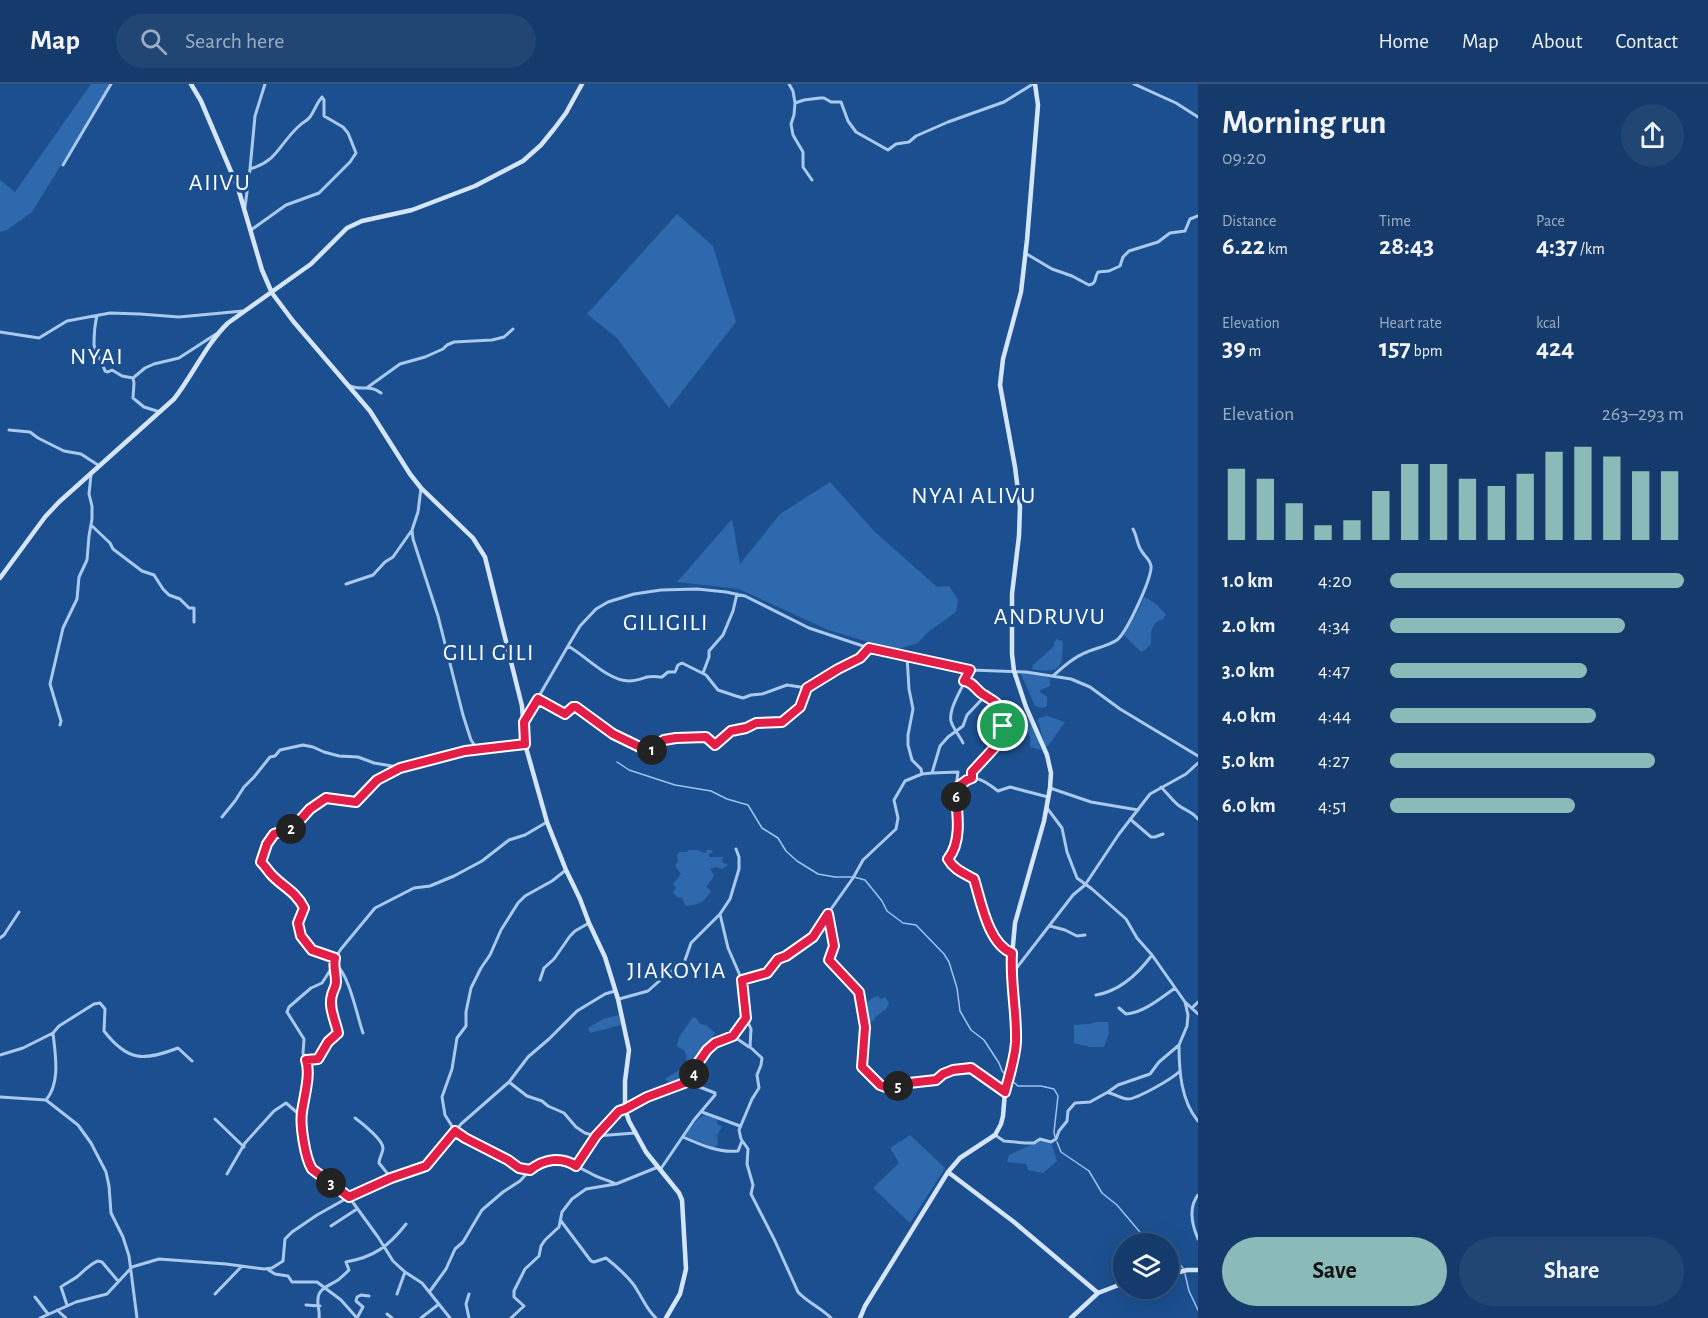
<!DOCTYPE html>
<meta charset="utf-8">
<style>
:root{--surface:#143b6b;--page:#214673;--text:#f1f3f6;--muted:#9dadc1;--line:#33557e;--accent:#8bbbb9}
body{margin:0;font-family:"Alegreya Sans",sans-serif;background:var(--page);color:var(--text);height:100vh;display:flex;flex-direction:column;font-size:22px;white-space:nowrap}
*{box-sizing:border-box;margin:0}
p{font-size:20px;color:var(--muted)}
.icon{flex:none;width:33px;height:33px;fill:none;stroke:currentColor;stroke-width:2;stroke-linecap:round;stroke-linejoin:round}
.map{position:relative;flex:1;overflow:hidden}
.side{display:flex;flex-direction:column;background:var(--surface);width:510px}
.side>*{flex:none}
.buttons{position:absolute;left:1113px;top:1149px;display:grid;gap:12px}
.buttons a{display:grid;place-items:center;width:66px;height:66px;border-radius:50%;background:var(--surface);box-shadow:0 6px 24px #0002,0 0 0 2px var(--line);font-size:30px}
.pin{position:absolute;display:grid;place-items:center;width:51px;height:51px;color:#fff;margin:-26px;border:3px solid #fff;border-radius:50%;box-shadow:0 2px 6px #0007}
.km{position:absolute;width:30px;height:30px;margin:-15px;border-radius:50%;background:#222;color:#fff;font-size:16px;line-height:30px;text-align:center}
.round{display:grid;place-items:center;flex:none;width:63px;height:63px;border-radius:32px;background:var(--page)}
.headline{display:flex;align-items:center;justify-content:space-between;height:102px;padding:0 24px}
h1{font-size:33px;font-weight:700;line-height:45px}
.figures{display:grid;grid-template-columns:repeat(3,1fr);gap:9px;height:102px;padding:6px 24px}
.figures div{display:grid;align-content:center}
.figures b{font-size:26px;font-weight:700}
.figures small{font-size:16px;font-weight:400}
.figures p{font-size:16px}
.chart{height:168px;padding:12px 24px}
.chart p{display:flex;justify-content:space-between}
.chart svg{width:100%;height:108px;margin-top:6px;stroke:var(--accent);stroke-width:6}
.action{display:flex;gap:12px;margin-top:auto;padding:12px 24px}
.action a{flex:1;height:69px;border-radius:36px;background:var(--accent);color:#111;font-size:24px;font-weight:700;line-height:69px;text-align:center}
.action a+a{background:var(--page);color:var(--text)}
ul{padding:0 24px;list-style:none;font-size:20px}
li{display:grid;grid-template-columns:96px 72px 1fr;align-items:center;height:45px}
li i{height:15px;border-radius:8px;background:var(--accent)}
header{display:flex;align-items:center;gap:36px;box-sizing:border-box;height:84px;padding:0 30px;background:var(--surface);border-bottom:2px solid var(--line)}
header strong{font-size:28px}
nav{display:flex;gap:33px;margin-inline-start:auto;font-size:21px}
.search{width:420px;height:54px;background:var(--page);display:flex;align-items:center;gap:15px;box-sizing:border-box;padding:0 21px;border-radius:33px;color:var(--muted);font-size:22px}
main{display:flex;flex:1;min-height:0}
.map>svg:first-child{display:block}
.green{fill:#2e69ad}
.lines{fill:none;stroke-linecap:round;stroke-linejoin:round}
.stream{stroke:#9cc4f0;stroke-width:1.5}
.street{stroke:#a9c9ee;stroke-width:3}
.secondary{stroke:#d6e6fa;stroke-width:4.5}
.route-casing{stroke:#fff;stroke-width:12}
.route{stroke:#e11d48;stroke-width:8}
.labels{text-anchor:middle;stroke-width:6;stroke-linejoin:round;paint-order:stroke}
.quarter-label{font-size:24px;letter-spacing:1.5px;fill:#fff;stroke:#1b4f8f}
</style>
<header>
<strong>Map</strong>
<div class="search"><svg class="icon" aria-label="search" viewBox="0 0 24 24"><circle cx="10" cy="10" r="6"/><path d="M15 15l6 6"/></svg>Search here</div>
<nav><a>Home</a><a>Map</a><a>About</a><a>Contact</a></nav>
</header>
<main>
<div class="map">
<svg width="1198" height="1234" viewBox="0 0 1198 1234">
<rect width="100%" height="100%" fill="#1b4f8f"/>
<!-- green -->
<path class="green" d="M91,0h20l-79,128 -25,18 -7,2v-52l15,12z
M677,130l36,32 23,76 -67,86 -52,-70 -30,-24z
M830,398l44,49 63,56 12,-1 9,14 -2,12 -29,21 -9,10 -23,7 -67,-20 -89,-41 -62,-7 55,-63 8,45 40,-50z
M1144,513l11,6 11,11 -3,5c-14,5 -11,13 -12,25l-6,6 -4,2 -17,-17 14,-24z
M1056,555l6,2 1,2c-1,6 0,16 -3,21 -4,10 -20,6 -28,5l1,-4 20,-18 1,-4z
M1022,588l28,6v8l-10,4v2l7,5v9l-4,2 -8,-2 -14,-32z
M1047,632l18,6 -17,24h-3l-7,-26 1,-2z
M1030,633l11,33 -11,-3v-10l-8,-11z
M688,766h9l8,3 2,-3h4l2,2 -4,2v3h14l-1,5 6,3 -6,4 -6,-2 -6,2 4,6 -3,6 -2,1v2l-3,2 5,5c-6,11 -13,14 -25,15l-5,-9 -2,1 -6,-5 3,-5 -3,-4 8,-10 -6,-8 3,-5 -1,-6 3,-3h7z
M878,912l2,3 5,-2 4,6 -3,6 -12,9 1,2 -9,4v-7l-4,-2c3,-9 6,-17 16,-19z
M619,931l2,10 -31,8 -2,-5 15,-9z
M693,933l4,2 3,5 6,1 9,8 -21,33 2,4c-5,9 -14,13 -24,15l-7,-6 19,-12 3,-10 -3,-7 -8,-4 2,-4 1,-5z
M1098,938h10l1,11 -5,14h-14l-16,-4v-18l15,-1z
M705,1030l13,4 -1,6 5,2 -5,10 1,8 -4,4 -29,-12 10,-14z
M910,1051l35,33 -35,55 -37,-35 26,-25 -9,-15z
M1041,1056l11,5 5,16 -14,12 -15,-3 -2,-6 -19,-2 2,-7z"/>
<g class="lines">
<!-- stream -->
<path class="stream" d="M617,678l12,8 46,15 36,6 16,8 21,6 14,23 16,10 8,13 11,10 21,13 17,3h19l11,3 17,21 5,10 16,12 13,2 28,29 5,8 8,26 3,23 11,19 13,10 15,23 3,8 5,5
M1011,996l7,6h23l13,3 4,7 -4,36 1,5
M1057,1058l4,10 28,19 13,22 15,12 33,39
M1168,1168l15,16
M1185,1190l4,17 9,19"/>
<!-- street -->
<path class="street" d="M789,0l4,7 2,12 -1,12 -3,9 2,11 10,17v15l9,13
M1134,0l42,19 22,14
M795,19l9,-3 16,-2h4l7,4h10l7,19 8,11 32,18 8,-6 13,-2 7,-6 32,-14 56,-20 29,-18
M63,81l48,-81
M250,85c28,-8 29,-25 49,-43 3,-3 8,-5 11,-9 5,-7 6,-13 12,-20l2,3v16l19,11 5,6 8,20 -6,9 -31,31 -33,12 -35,25
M245,123l5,-38 5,-53 10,-32
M1025,169l27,16 20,7 17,9c8,-1 5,-7 9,-13l11,-1 11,-5 3,-9 6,-6 29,-9 12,-9 15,-2 5,-12 8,-3
M97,232c-2,7 -3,21 -3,29 0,2 10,22 11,26l3,1 4,-2 10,6 11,2 12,-10 9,-4 25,-6 37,-24
M0,248l39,6 28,-17 43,-8 30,1 39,3 64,-6
M133,294l1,5 -1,15 11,9 16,5
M350,302c12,5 19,-2 31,7
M368,303l32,-23 25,-7 18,-8 4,-4 7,-3 38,-2 12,-3 9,-8
M9,346l21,2 8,6 26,13 17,3 17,11
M421,404l-3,24 -6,18 1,9 25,77 25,99 8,25 6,9 48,-5
M91,441l19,18 3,6 29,22 12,4 9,14 6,6 11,4 9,9h5v14
M346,500l27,-9 12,-13 8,-5 19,-27
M568,562c18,10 40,35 61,35 7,0 12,-2 18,-4 5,-1 10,0 15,0l6,-5h7l3,-7 4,-2 24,12 12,15 18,6 7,2 8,-3 11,-1 25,-9 20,3
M703,589l6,-16v-6l14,-16 10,-24 4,-17
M1053,592c10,-9 21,-19 34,-24 9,-4 21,-6 30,-12 10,-8 35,-62 34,-74 -1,-7 -7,-10 -10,-16 -4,-6 -4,-14 -8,-21
M964,597c10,1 12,9 19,14 8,4 15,6 19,15 3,8 -1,15 5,23l-35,39v6
M538,615l27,15 8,-7h4l36,27 33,16 4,1 14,-11 12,-2 30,-1 11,7 14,-13 15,-3 10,-5 26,-1 18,-15 7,-19 32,-19 21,-11 9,-10
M524,638l44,-76 12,-20 16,-17 12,-7 26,-8 27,-4 36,-1 29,3 19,4 64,32 60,20 101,22 56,2 45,7 19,8 30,22 78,47
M60,641l1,-4 -11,-37 13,-56 14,-29 2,-22 8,-17 2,-24 3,-17v-13l-3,-12 2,-19
M963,659c-3,-7 -10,-14 -12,-22 -3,-14 15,-38 19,-51
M932,689l26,-1 -2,15
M922,690l10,-1 8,-27 8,-9 15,-11 4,-11 18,-19
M1161,703c6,6 11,13 17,18 8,6 14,6 20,14
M1050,704l41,14 47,8
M1047,724l15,20 5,24 10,26 15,11 34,30 11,19 15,17 33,47 13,12
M222,733l13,-16 9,-14 10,-10 16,-20 5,-1 5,-6 23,-5 10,2 11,5 15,4 19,1 16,6 24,4
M1130,735l21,18h4l8,-3
M566,786l-14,11 -27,15 -7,7 -17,27 -11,25 -9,13 -10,20 -5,24v14l-9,12 -5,31 -10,28 3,18 10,16 6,5 47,24 11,8 11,2c24,-20 37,-8 60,3 8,5 18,7 26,11
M828,830l6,32 -5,14 30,32 6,35 -3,40 18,18 8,3 21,-5 27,-3 7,-6 10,-4 18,-2 34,24
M1050,842l15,4 12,6 8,-1
M0,854l4,-3 15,-23
M1012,869c-24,-9 -32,-52 -38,-74 -10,-6 -20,-9 -26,-20 15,-19 9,-48 7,-70 18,-16 25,-12 43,2l12,-4 38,10
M335,874l-23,-8 -11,-14 -3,-13 6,-16c-7,-14 -19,-21 -31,-31 -5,-4 -8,-10 -12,-14l6,-18 7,-9 19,-7 18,-19 15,-12 30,5 21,-22 23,-12 77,-19
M335,880c14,9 22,52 28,69
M1012,890l61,-79 12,-10 34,-51 31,-40 36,-20 12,-11
M540,896l4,-12 10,-9 16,-23 5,-5 14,-8
M742,896l25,-7 11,-14 8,-3 27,-19 11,-18 29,-41 10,-18 33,-31 2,-11 -4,-18 11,-19 17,-7 -1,-5 -9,-9 -4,-15v-10l5,-26 -4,-20 -2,-33
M1096,911c24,-4 42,-21 56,-40
M619,915l29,-8 18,-16 18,-12 7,-20 29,-29 10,-15 9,-30v-12l-3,-8
M1119,924l7,6c17,-1 35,-16 49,-26
M1192,924l6,-6
M746,934l5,11 -1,18 12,11 -1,7 -4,10 2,13 -7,11 -13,31 2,9 7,10 -1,15 6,21 -2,9 24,47 23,51c9,10 23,16 33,26
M733,952l16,11
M1179,961c0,26 2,56 19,76
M0,971l23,-7 30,-15
M307,976l11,-1 10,-17 10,-9 -4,-11 -3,-26 5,-13 -2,-19
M509,998l18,14 15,5 6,5 16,7 12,14 9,6 11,3 39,-3
M1109,1009c6,1 13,6 19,6 9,0 44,-20 52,-28
M0,1013l46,3 32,25 13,18 15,29 3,14 2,27 12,24 6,19 8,62
M46,1016c15,-17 9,-47 7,-67l6,-7 35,-22 6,-1 5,6 -1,22c24,31 40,30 74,17l14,13
M702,1028l38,14
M355,1034c7,5 28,22 28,30 0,5 -4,10 -4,15l12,15
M215,1035l29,28
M995,1051l9,6 21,2h9l6,-4 11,3 5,-3 3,-8 8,-10 1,-10 7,-8 15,-1 18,-10 10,-7 32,-11 9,-12 20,-17 8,-19 1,-11 -3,-13
M683,1053c18,8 36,16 55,14l4,-10
M576,1081l20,-29 23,-25 6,-2 22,-12 40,-15 6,-6 5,-13 14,-18 21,-9 13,-18 -4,-38 -14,-32 -8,-34
M660,1086l34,-50 21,-25v-2l-28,-11
M227,1090l18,-31 29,-32 12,-8 15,13
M1198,1111c-10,13 -6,30 0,44
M561,1137l30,40 3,1 12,-4c9,7 26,22 31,32 7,11 10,20 19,28
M331,1142l26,-17
M267,1185l8,5 13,2 4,6h25l24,18 16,18
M430,1207l16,-22 9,-20 8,-7 19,-32 21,-18 17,-11 10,-11
M215,1210l27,-28
M397,1210l8,-22
M469,1210l-3,10 3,14
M35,1213l13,17
M67,1221l-6,-18c5,-4 12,-7 17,-11 7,-6 12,-12 20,-15l4,1 16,19
M306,1221l14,1
M57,1226l9,8
M387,1230l5,4
M40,1234l36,-16 31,-8 25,-27 27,-8 67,5 38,5 8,-1 11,-7 2,-22 7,-7 25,-17 32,-18 42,-19 35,-12 35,-42 48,-42 19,-25 21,-18 28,-28 28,-17 10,-3
M319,1234c1,-8 -2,-12 -1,-19 0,-11 13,-14 20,-19 4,-3 7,-6 11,-10l-3,-8c28,-5 43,-16 60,-38
M357,1234l6,-11 -7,-6 1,-4 4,-2 8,1
M421,1234l18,-14
M450,1234l-28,-35 -17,-11 -12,-11 -15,-24 -29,-40 -39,-31 -4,-15 -5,-35 8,-45 -6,-18 1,-14 -17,-27 2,-5 22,-19 11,-5 9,-14 4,-11 6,-9 34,-41 39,-20 16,-2 24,-10 28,-15 27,-21 16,-5 22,-13
M511,1234l13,-12 -10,-9v-6l11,-22 14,-13 2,-10 4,-6 14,-13 3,-15 10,-13 14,-10 30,-5 42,-17"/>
<!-- secondary -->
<path class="secondary" d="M191,0l10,17 37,87 24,82 10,23 21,28 77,90 40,63 11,14 52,50 12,19 37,149 3,38 22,78 19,48 14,29 9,24 16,34 13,42 11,51 -4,31v28l4,12 17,31 33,41 3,7 4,69 -6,25 -14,24
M0,494l45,-61 14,-15 115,-103c19,-24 32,-55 54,-76l83,-59 36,-36 15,-7 50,-11 63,-24 48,-25 18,-16 13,-16 12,-16 16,-29
M948,1088l66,50 84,71
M1168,1191l19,-5h11
M860,1234l5,-12 83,-134 12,-14 35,-23 6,-11 2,-8 2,-24 6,-23 5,-29 -5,-73 4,-44 29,-102 6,-33 1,-15 -4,-18 -21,-48 -12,-36 -2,-17v-60l7,-58 1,-29 -5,-40 -15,-82 3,-26 18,-67 6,-52 11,-135 -3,-21
M1071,1234l27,-25 26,-10"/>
</g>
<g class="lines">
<defs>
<path id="route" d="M869,564l101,22 -6,11c10,1 12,10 20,14 7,5 14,7 18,16 3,8 0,13 5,23l-35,38v6l-5,2 -12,9c2,21 8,52 -7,70 6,11 16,14 26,20 7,22 14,65 38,74 -2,30 5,59 4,89 -1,17 -7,34 -11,50l-34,-24 -18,2 -10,4 -7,6 -27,3 -21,5 -8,-3 -18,-18 3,-40 -6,-35 -30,-32 5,-14 -6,-32 -15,23 -27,19 -8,3 -11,14 -25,7 4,38 -13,18 -18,7 -8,7 -9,13 -5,13 -6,6 -40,15 -22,12 -6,2 -23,25 -20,30c-15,-10 -32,-7 -46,4l-11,-2 -11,-8 -43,-22 -10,-7 -29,35 -35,12 -42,19 -37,-28c-7,-11 -12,-44 -10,-57 2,-15 9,-38 4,-52l12,-1 10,-17 10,-9c-2,-11 -10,-26 -6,-38 1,-5 4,-8 4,-13 0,-9 -3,-16 -1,-24l-23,-8 -11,-14 -3,-13 6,-15c-8,-17 -23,-22 -34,-35 -3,-4 -6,-8 -9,-11l6,-18 7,-10 19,-6 17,-19 16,-11 30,4 21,-22 23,-12 65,-17 60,-7 -1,-22 14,-23 27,15 8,-7h3l37,27 33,16 4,1 14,-11 12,-2 30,-1 9,8 16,-14 15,-3 10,-5 26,-1 18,-15 7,-19 31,-19 22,-11z"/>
</defs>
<!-- route casing -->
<use href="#route" class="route-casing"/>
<!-- route -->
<use href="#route" class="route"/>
</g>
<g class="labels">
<!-- quarter labels -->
<g class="quarter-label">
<text x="220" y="106">AIIVU</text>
<text x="97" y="280">NYAI</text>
<text x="974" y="419">NYAI ALIVU</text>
<text x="1050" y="540">ANDRUVU</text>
<text x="666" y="546">GILIGILI</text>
<text x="489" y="576">GILI GILI</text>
<text x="677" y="894">JIAKOYIA</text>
</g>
</g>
</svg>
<div class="buttons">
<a><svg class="icon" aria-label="layers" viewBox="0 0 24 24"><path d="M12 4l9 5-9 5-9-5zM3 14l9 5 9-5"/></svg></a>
</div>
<div class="pin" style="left:1003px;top:642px;background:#1e9e55"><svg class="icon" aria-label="arrive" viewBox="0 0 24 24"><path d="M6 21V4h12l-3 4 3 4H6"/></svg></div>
<b class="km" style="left:652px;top:666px">1</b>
<b class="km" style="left:291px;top:745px">2</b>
<b class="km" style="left:331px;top:1099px">3</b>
<b class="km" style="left:694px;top:990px">4</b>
<b class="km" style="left:898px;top:1002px">5</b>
<b class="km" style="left:956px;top:713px">6</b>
</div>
<section class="side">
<div class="headline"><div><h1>Morning run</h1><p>09:20</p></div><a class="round"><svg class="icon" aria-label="share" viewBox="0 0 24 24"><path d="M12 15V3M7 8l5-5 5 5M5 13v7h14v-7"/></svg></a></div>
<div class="figures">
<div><p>Distance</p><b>6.22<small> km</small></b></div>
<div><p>Time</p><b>28:43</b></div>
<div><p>Pace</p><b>4:37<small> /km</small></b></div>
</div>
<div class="figures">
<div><p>Elevation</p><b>39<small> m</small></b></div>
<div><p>Heart rate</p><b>157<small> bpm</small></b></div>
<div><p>kcal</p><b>424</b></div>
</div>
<div class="chart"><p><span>Elevation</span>263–293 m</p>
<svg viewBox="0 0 160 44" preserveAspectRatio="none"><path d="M5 44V15M15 44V19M25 44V29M35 44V38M45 44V36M55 44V24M65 44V13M75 44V13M85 44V19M95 44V22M105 44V17M115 44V8M125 44V6M135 44V10M145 44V16M155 44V16"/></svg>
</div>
<ul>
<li><b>1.0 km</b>4:20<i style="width:100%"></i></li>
<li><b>2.0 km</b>4:34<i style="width:80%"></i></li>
<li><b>3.0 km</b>4:47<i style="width:67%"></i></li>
<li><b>4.0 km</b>4:44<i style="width:70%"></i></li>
<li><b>5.0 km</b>4:27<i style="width:90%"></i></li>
<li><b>6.0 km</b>4:51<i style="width:63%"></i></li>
</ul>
<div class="action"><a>Save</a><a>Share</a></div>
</section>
</main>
